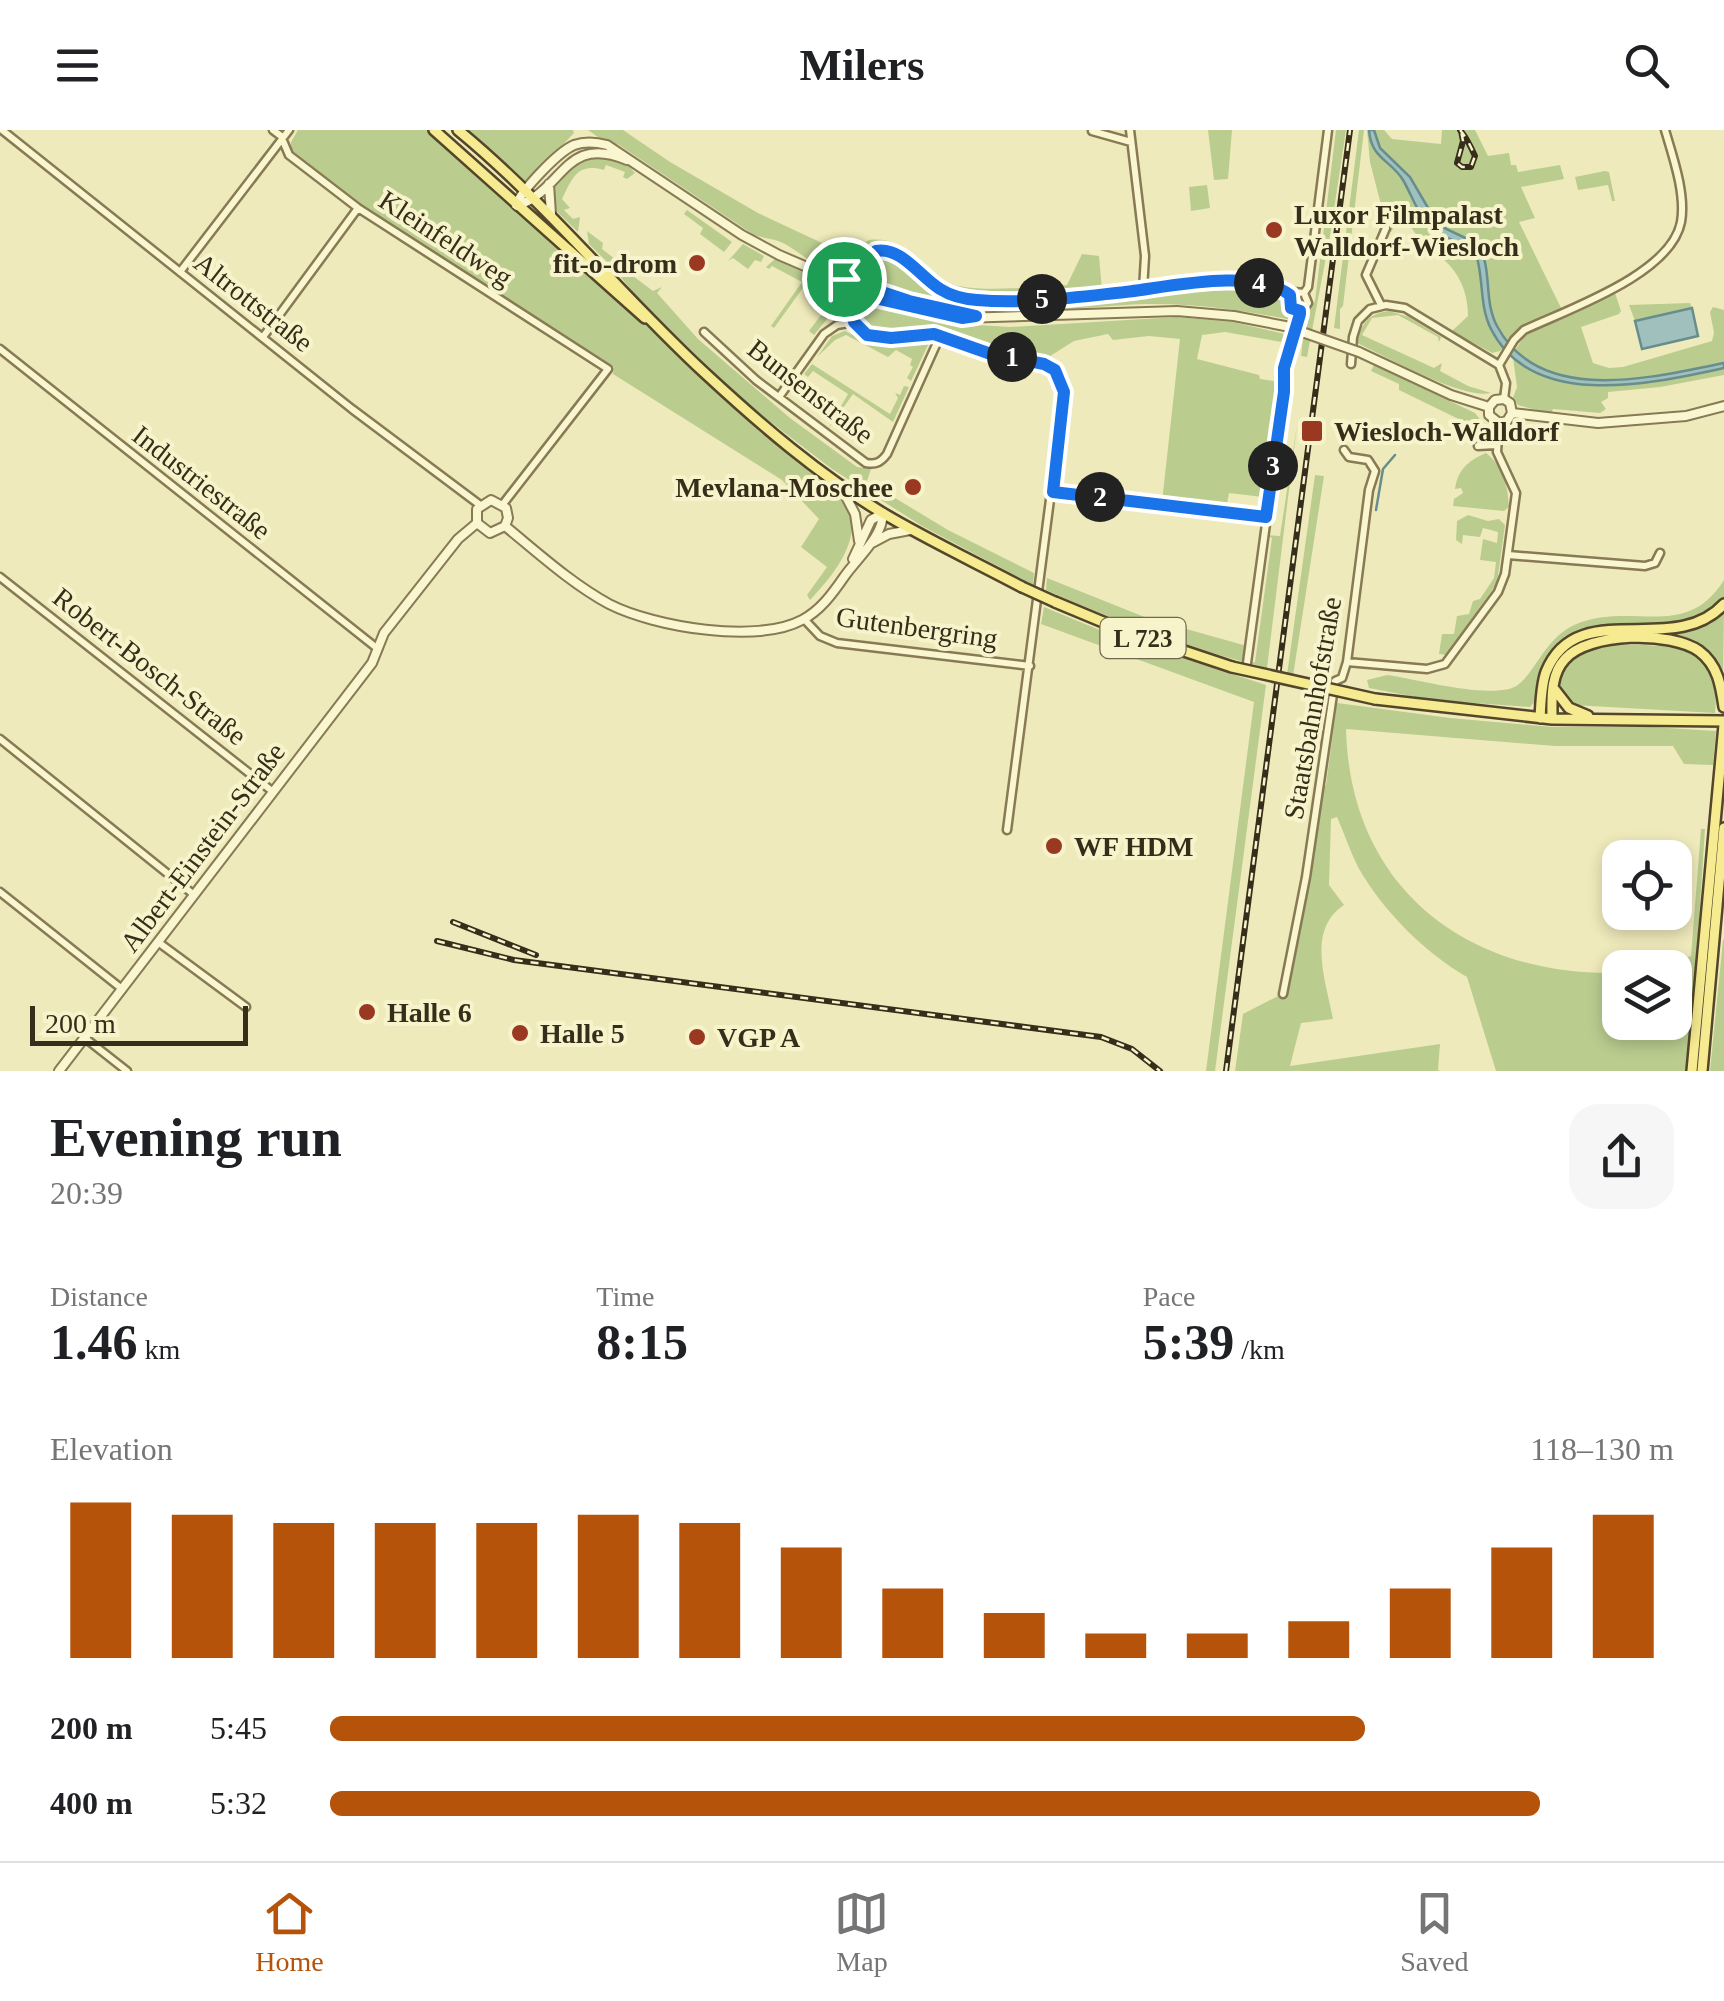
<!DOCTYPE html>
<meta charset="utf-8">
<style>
:root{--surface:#fff;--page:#f6f6f6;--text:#202124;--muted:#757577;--line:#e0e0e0;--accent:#b45309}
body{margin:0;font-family:Georgia,serif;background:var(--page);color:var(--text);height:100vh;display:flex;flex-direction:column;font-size:38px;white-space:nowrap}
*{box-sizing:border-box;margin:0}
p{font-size:32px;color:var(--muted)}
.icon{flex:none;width:55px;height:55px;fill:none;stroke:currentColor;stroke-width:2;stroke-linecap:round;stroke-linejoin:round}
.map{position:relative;height:941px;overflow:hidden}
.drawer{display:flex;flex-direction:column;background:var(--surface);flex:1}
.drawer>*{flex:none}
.fabs{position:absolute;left:1602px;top:710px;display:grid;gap:20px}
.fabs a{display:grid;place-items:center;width:90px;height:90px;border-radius:20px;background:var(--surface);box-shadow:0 5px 15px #0003;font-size:50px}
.scale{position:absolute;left:30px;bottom:25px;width:218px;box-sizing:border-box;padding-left:10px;border:5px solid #362d1a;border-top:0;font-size:28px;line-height:35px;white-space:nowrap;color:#362d1a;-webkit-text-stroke:8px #f7f3cb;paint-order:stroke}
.pin{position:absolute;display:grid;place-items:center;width:85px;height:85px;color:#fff;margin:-42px;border:5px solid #fff;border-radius:50%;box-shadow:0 2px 10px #0007}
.km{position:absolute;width:50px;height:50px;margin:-25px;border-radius:50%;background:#222;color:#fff;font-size:28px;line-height:50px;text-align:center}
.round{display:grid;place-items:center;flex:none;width:105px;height:105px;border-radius:30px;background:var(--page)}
.summary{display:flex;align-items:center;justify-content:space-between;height:170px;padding:0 50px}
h1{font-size:55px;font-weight:700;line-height:75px}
.metrics{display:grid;grid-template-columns:repeat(3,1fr);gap:15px;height:170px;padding:10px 50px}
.metrics div{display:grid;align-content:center}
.metrics b{font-size:50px;font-weight:700}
.metrics small{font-size:28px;font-weight:400}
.metrics p{font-size:28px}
.chart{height:280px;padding:20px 50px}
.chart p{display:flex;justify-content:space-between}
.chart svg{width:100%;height:180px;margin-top:10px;stroke:var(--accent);stroke-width:6}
ul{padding:0 50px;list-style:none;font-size:32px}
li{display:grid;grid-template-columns:160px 120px 1fr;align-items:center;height:75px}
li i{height:25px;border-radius:12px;background:var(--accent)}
header{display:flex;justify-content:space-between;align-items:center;height:130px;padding:0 50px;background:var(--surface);font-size:45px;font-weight:700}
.tabs{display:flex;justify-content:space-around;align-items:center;height:140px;border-top:2px solid var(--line);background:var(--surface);font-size:28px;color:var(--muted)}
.tabs a{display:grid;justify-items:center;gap:5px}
.tabs .active{color:var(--accent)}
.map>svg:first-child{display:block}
.green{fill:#bacd8f}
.water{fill:#a0c0bd;stroke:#678e8c;stroke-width:2.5}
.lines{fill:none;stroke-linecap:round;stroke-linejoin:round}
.stream{stroke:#678e8c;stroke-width:2.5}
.minor-casing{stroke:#877a55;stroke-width:11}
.tertiary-casing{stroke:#877a55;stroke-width:12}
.primary-casing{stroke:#54462a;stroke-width:14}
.minor{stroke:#faf6cf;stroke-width:6}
.tertiary{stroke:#faf6cf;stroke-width:8}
.primary{stroke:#f6eb90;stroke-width:9}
.rail-casing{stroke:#362d1a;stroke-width:6}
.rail{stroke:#f7f3cb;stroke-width:2.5;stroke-dasharray:8;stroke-linecap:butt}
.tertiary-bridge-casing{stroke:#877a55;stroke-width:12;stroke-linecap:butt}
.primary-bridge-casing{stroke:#54462a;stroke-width:14;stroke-linecap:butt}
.tertiary-bridge{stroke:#faf6cf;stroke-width:8}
.primary-bridge{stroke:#f6eb90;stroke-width:9}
.route-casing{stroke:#fff;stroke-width:20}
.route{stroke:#1a73e8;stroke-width:12}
.poi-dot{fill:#993922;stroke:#f7f3cb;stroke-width:4}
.labels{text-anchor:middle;stroke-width:8;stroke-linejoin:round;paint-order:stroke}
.shield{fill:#f7f3cb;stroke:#70684f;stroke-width:2.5}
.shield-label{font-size:25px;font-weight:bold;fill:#362d1a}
.poi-label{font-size:28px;font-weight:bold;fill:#362d1a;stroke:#f7f3cb;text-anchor:start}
.street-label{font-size:28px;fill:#362d1a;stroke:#f7f3cb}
</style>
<header><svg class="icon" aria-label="menu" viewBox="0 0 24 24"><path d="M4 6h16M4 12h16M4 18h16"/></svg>Milers<svg class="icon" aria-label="search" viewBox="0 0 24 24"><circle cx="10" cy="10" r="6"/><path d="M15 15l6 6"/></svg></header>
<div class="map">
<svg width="1724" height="941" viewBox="0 0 1724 941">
<rect width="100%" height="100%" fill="#efeabb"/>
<!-- green -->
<path class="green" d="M298,0h129l375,335c14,11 34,21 43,36 22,34 -12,75 -35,99l-3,-5 20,-28 -26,-20 18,-28 -37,-39 -169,-106 1,-7 -250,-160 -73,-57v-8z
M466,0h107l1,3 -45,47 -5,1z
M588,0h35l47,32 88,51 64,30 33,6 14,-9c37,-5 51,30 81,43 22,11 90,3 117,2l15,-31 17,2 3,34c-43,3 -116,17 -155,-3 -22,-12 -36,-40 -63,-44 -18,-2 -22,19 -34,28 -26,6 -45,-16 -65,-27 -12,-6 -19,-5 -31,-9l-135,-90 -17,-5z
M1208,0h24l-4,49 -14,1z
M1336,0h10l-16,106 -23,121 -6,-1 4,-35 10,-20z
M1359,0h5l-21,176 -3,3v20l-6,-1z
M1367,0h17l8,9 49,5 1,-14h33l13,26 21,-3 2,12h5l2,7 42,-7 4,14 -43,8 14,31 -16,4 45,92 44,-21h7l6,18 -2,3 -38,13 12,36 16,5 14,-1 89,-26 2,-8 -4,-21 3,-5 11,3v53c-65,13 -153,38 -209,-13l13,-19 -7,-3 -21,23 -8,2 -40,-22 16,-15c0,-29 -13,-51 -36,-65 -12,-8 -21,-26 -31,-36l-10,17 -4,-4 -17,-66z
M594,24l30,7 11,12 -8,6 -4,-2 2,-5 -19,-7 -2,5c-27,-8 -32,9 -42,29l8,9 -6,2 9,9 7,-2 -2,15 -24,-23 -2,-20 22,-28z
M1605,41l4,1 6,29h-3l-4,-16 -30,5 -3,-13z
M1207,55l3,23 -19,3 -2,-24z
M687,80l45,32 -8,10 -24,-18 3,-6 -19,-14z
M587,101l16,12 -1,6 22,17 5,-2v9l24,18 9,-4 -5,6 41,46 92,79 67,49 14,2 -4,12 81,49 86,43 -1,12 -111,-59 -90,-57 -76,-58 -110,-103 -32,-39 -25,-25z
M743,114l21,12 -3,6 -6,-2 -7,9 -15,-11 -5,3z
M882,127c31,1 46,40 79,43 108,11 216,-24 324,-12l-2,16 9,11 -1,5c-48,-10 -96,-17 -145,-16 -64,2 -152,17 -212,-9l-4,8 -54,-17 -6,-13 3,-9z
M775,129l55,25 9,15 -3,9 -22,27 -5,-4 21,-28 -25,-18 -31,43 -3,-2 31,-44 -30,-16 -3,3 -3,-2z
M868,169l61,19 47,7 34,2 167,-10 56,5 56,13 -2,8 -62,-11 -23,3 -5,24 62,16 1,4 20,3 -17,115 -34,-4 -3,16 -64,-7 18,-163 -31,-3 -36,4 -5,-6 -34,7 -27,17 -57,-10 -61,-20 -54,5 -14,-10v-19z
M1690,173l2,5 -57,13 -6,-16z
M1389,181l20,6 32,20 -2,5 -1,-5 -40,-22 -26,3 -10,17 72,33 8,-5 -2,8 28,15 23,7c-28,7 -106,-37 -134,-50 4,-19 12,-30 32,-32z
M845,201c32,17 47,13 81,9l3,3 -18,38 -4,-3 6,-11 -3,-2 2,-6 -16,-9 -8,7 -42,-22 -11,5 -18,17 15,-21z
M1513,228c71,42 135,26 211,10v7l-64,12 -52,5v6l-7,4 5,7 -6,4 -47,-4 -2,5 -33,-9 -5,-7 4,-11z
M812,234l78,50 8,-16 -3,-5 5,2 4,-9 5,1 -16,35 -40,-28 -25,35 20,-35 -35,-23 -5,6 -4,-3z
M1374,235l101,48 12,15 -1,9 -13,-11 -74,-36v-6l-28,-13z
M1297,295l-30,243 -18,-5 6,-1 17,-124 -6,-3 14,1z
M1486,323c17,13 22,33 23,54l-5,4 -51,-5 1,-7 9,-6 -2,-5 -6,1c3,-20 13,-28 31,-36z
M1315,345l9,1 -31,200 -6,-1z
M1468,385l20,6 11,-2 6,6 -8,58 -51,72 -7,-1 3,-20h12l3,-18 12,-2 4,-13 7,-2 14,-21 2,-16 -16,-2 3,-21 14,4 1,-11 -15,-4 -3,9 -17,-2 -1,9 -6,-4 1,-19z
M1047,448l100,40 100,28 -3,16c-69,-19 -133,-43 -198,-72z
M1724,450v18c-11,13 -28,25 -45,28 -46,7 -107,-14 -133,38 -6,13 -10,22 -10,36l-6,7 -99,-7 -62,-12 -2,-8 20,-5c34,5 89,21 122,14 24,-5 32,-52 70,-66 55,-21 107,18 145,-43z
M1044,477l63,26 159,52 -51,386h-9l48,-369 -213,-78z
M1724,480l-1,71 -24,-35c-33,-4 -116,-26 -136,11 -8,15 -9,40 -17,49 -1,-94 77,-64 136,-74 17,-3 29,-11 42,-22z
M1613,515c53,0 110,-5 102,68l-142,-8c-36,-34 7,-57 40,-60z
M1337,573l113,15 103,9h99l64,4 -3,34 -29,-1 -11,-18h-118l-209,-17c4,159 121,248 274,244v49h55v-54l-25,-1 41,-11 10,-127h4l-16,242h-193l-29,-94c-42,-24 -85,-67 -109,-110 -8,-16 -14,-34 -21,-50l-6,2 -2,66 15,20c-38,25 -18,76 -11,114l-32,4 -11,43 150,-22 -2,26 3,1h-206l8,-57 37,-19 16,-57 25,-152 5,-1z
M1724,809v132h-14l13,-131z"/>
<!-- water -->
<path class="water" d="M1369,0h5l6,18 30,29 28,48 40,19c15,25 5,56 19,82 43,81 156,51 227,37v5c-71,15 -191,44 -233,-39 -12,-24 -7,-50 -15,-75 -10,-14 -27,-12 -40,-22 -17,-13 -23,-35 -33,-52 -12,-20 -32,-21 -34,-50z
M1692,178l6,28 -56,13 -7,-28z"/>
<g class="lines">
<!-- stream -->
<path class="stream" d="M1376,380l7,-41 12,-14"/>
<defs>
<path id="minor" d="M2,0l350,279 128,96
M273,0l8,6 8,19 69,53 250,161 -105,135
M1130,0l15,126 -2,34
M1092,1l39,11
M180,142l109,-142
M861,144l11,-19 12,-6 12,4 44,36 24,10 58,1 208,-18 38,2 22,11 4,-3 10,1 4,10c-18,23 -22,59 -24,89l-37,271
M1304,163l4,-6 20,-157
M1290,165l1,13 9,3
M852,171l2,21 13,13 24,3 37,-5 60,20 56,11 15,11 5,17 -57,438
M1381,175l-15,-30 20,-47
M704,202l52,48 110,83c10,2 15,-1 21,-9l53,-118
M263,207l95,-129
M0,219l378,300
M1351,234l2,-27 5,-16 12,-12 16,-4 19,3 94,57 7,18 -2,16
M1499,235l15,-25 10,-10c45,-21 147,-56 157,-108 5,-28 -8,-65 -16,-92
M779,267l45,-63 13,-9 17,-3
M1478,316l18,-1
M1053,362l213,25
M1508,425l137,11 10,-3 5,-10
M0,447l272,214
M804,489l16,17 17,7 193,23
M1347,532l80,7 18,-5 53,-72 7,-18 11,-81 -19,-41 2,-29
M0,609l193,155
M0,762l122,97
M158,812l88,65
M1283,864l23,-117 29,-196 7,-3 5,-16 22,-172 6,-19 -7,-11 -19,-3 -5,-7
M85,908l42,33"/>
<path id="tertiary" d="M549,54l2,30
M516,75c6,-15 42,-53 58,-60 11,-4 22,-3 33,0l135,90 37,20 63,27
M517,76c48,-17 47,-72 110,-46
M842,152l1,12 9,7 18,-4 91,21 216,-7 57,5 51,10
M842,152c7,-10 16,-11 24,-4l4,10
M870,158l39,13 62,13
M1359,222l92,43 38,12v8l10,8 8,-2 5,-8 86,10 88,-7 38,-10
M1489,277l6,-7 9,-1 6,4 2,10
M842,359l13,25 4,27
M477,393v-14l14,-9 15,8 2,10 -3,8
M477,393l13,10 15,-7
M505,396c33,27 67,58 104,78 45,23 148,40 193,16 18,-9 31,-27 42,-43 13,-19 39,-40 39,-64
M872,413l17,-9 21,-4
M853,429l18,-39 12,-7
M59,941l313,-408 12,-30 74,-94 19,-16"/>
<path id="primary" d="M434,0l211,188
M458,0c90,74 164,167 249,245 54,50 111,99 174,137 45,27 94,50 141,75
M1055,472l72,30 105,35
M1555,560l14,18 19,8
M1375,569l177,20 172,2
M1540,588c1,-15 1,-32 6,-46 31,-77 128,-13 178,-68
M1552,589c0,-20 -2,-44 13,-60 24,-27 106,-28 134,-8 19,14 22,35 25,56
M1692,941l32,-346
M1702,941l22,-243"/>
</defs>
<!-- minor casing -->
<use href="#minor" class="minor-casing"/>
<!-- tertiary casing -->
<use href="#tertiary" class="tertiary-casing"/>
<!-- primary casing -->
<use href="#primary" class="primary-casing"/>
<!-- minor -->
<use href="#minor" class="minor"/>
<!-- tertiary -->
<use href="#tertiary" class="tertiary"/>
<!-- primary -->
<use href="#primary" class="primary"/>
<defs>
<path id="rail" d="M1460,0c7,8 11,17 15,26l-4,11h-9l-5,-4 6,-22 -2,-10
M453,792l83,33
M437,811l77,19 587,77 31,12 28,22
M1226,941l124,-941"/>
</defs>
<!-- rail casing -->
<use href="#rail" class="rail-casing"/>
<!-- rail -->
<use href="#rail" class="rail"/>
<defs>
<path id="tertiary-bridge" d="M1285,196l74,26"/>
<path id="primary-bridge" d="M1022,457l33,15
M1232,537l143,32"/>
</defs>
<!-- tertiary-bridge casing -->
<use href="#tertiary-bridge" class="tertiary-bridge-casing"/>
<!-- primary-bridge casing -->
<use href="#primary-bridge" class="primary-bridge-casing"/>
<!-- tertiary-bridge -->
<use href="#tertiary-bridge" class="tertiary-bridge"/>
<!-- primary-bridge -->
<use href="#primary-bridge" class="primary-bridge"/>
</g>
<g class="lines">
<defs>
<path id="route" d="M844,149l-2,11 10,11 2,21 13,13 24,3 43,-4 54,19 56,11 11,6 9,22 -11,100 213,25 18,-125v-24l16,-54v-3l-9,-3 -1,-13c-38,-29 -129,-6 -174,-2 -46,5 -94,11 -139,7 -14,-1 -26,-4 -37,-11 -20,-12 -39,-43 -64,-38l-15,23 7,7 2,7 39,13 67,15 -14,2 -96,-22c9,-17 -7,-29 -22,-17"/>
</defs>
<!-- route casing -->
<use href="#route" class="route-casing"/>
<!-- route -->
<use href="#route" class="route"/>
</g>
<!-- markers -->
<g class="poi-dot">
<circle cx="1274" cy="100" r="10"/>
<circle cx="697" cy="133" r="10"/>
<rect x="1300" y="289" width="24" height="24" rx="5"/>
<circle cx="913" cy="357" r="10"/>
<circle cx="1054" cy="716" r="10"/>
<circle cx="367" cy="882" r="10"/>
<circle cx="520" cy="903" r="10"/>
<circle cx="697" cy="907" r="10"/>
</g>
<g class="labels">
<!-- shield labels -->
<rect class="shield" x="1100.5" y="488" width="85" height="40" rx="8"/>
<g class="shield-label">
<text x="1143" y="517">L 723</text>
</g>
<!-- poi labels -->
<g class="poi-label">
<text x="1294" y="94">Luxor Filmpalast<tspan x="1294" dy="32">Walldorf-Wiesloch</tspan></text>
<text x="677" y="143" text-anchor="end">fit-o-drom</text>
<text x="1334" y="311">Wiesloch-Walldorf</text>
<text x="893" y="367" text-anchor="end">Mevlana-Moschee</text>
<text x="1074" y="726">WF HDM</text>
<text x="387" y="892">Halle 6</text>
<text x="540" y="913">Halle 5</text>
<text x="717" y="917">VGP A</text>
</g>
<!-- street labels -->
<g class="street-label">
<text transform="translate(446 108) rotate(33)" y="10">Kleinfeldweg</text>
<text transform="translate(254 172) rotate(38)" y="10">Altrottstraße</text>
<text transform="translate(811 261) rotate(38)" y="10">Bunsenstraße</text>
<text transform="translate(202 352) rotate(38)" y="10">Industriestraße</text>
<text transform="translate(917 497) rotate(8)" y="10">Gutenbergring</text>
<text transform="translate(150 536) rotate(38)" y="10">Robert-Bosch-Straße</text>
<text transform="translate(1312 578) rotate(-80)" y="10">Staatsbahnhofstraße</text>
<text transform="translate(202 717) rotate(-53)" y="10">Albert-Einstein-Straße</text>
</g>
</g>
</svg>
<div class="fabs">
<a><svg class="icon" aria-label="locate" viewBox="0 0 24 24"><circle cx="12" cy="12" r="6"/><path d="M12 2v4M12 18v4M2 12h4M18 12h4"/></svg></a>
<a><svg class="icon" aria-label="layers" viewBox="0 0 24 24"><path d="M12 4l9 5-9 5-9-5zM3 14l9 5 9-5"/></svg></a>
</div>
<div class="scale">200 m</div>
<div class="pin" style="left:844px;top:149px;background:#1e9e55"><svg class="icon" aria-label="arrive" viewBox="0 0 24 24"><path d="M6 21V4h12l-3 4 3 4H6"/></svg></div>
<b class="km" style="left:1012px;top:227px">1</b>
<b class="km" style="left:1100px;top:367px">2</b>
<b class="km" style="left:1273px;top:336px">3</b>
<b class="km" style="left:1259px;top:153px">4</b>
<b class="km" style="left:1042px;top:169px">5</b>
</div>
<section class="drawer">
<div class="summary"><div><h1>Evening run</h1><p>20:39</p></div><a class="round"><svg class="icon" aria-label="share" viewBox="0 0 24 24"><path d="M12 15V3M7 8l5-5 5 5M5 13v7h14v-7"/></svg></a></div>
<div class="metrics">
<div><p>Distance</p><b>1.46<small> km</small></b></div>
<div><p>Time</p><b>8:15</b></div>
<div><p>Pace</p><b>5:39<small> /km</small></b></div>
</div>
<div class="chart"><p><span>Elevation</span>118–130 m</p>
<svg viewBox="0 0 160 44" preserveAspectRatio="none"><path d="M5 44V6M15 44V9M25 44V11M35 44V11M45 44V11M55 44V9M65 44V11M75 44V17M85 44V27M95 44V33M105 44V38M115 44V38M125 44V35M135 44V27M145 44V17M155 44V9"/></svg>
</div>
<ul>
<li><b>200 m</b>5:45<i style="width:77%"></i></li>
<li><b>400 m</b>5:32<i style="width:90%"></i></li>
</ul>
</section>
<nav class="tabs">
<a class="active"><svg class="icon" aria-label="home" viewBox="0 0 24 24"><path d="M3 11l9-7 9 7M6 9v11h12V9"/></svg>Home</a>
<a><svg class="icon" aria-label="map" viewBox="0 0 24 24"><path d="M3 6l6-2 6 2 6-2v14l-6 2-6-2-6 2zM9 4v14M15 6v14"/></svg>Map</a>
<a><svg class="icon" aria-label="saved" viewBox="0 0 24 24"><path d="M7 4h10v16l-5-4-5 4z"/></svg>Saved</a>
</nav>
